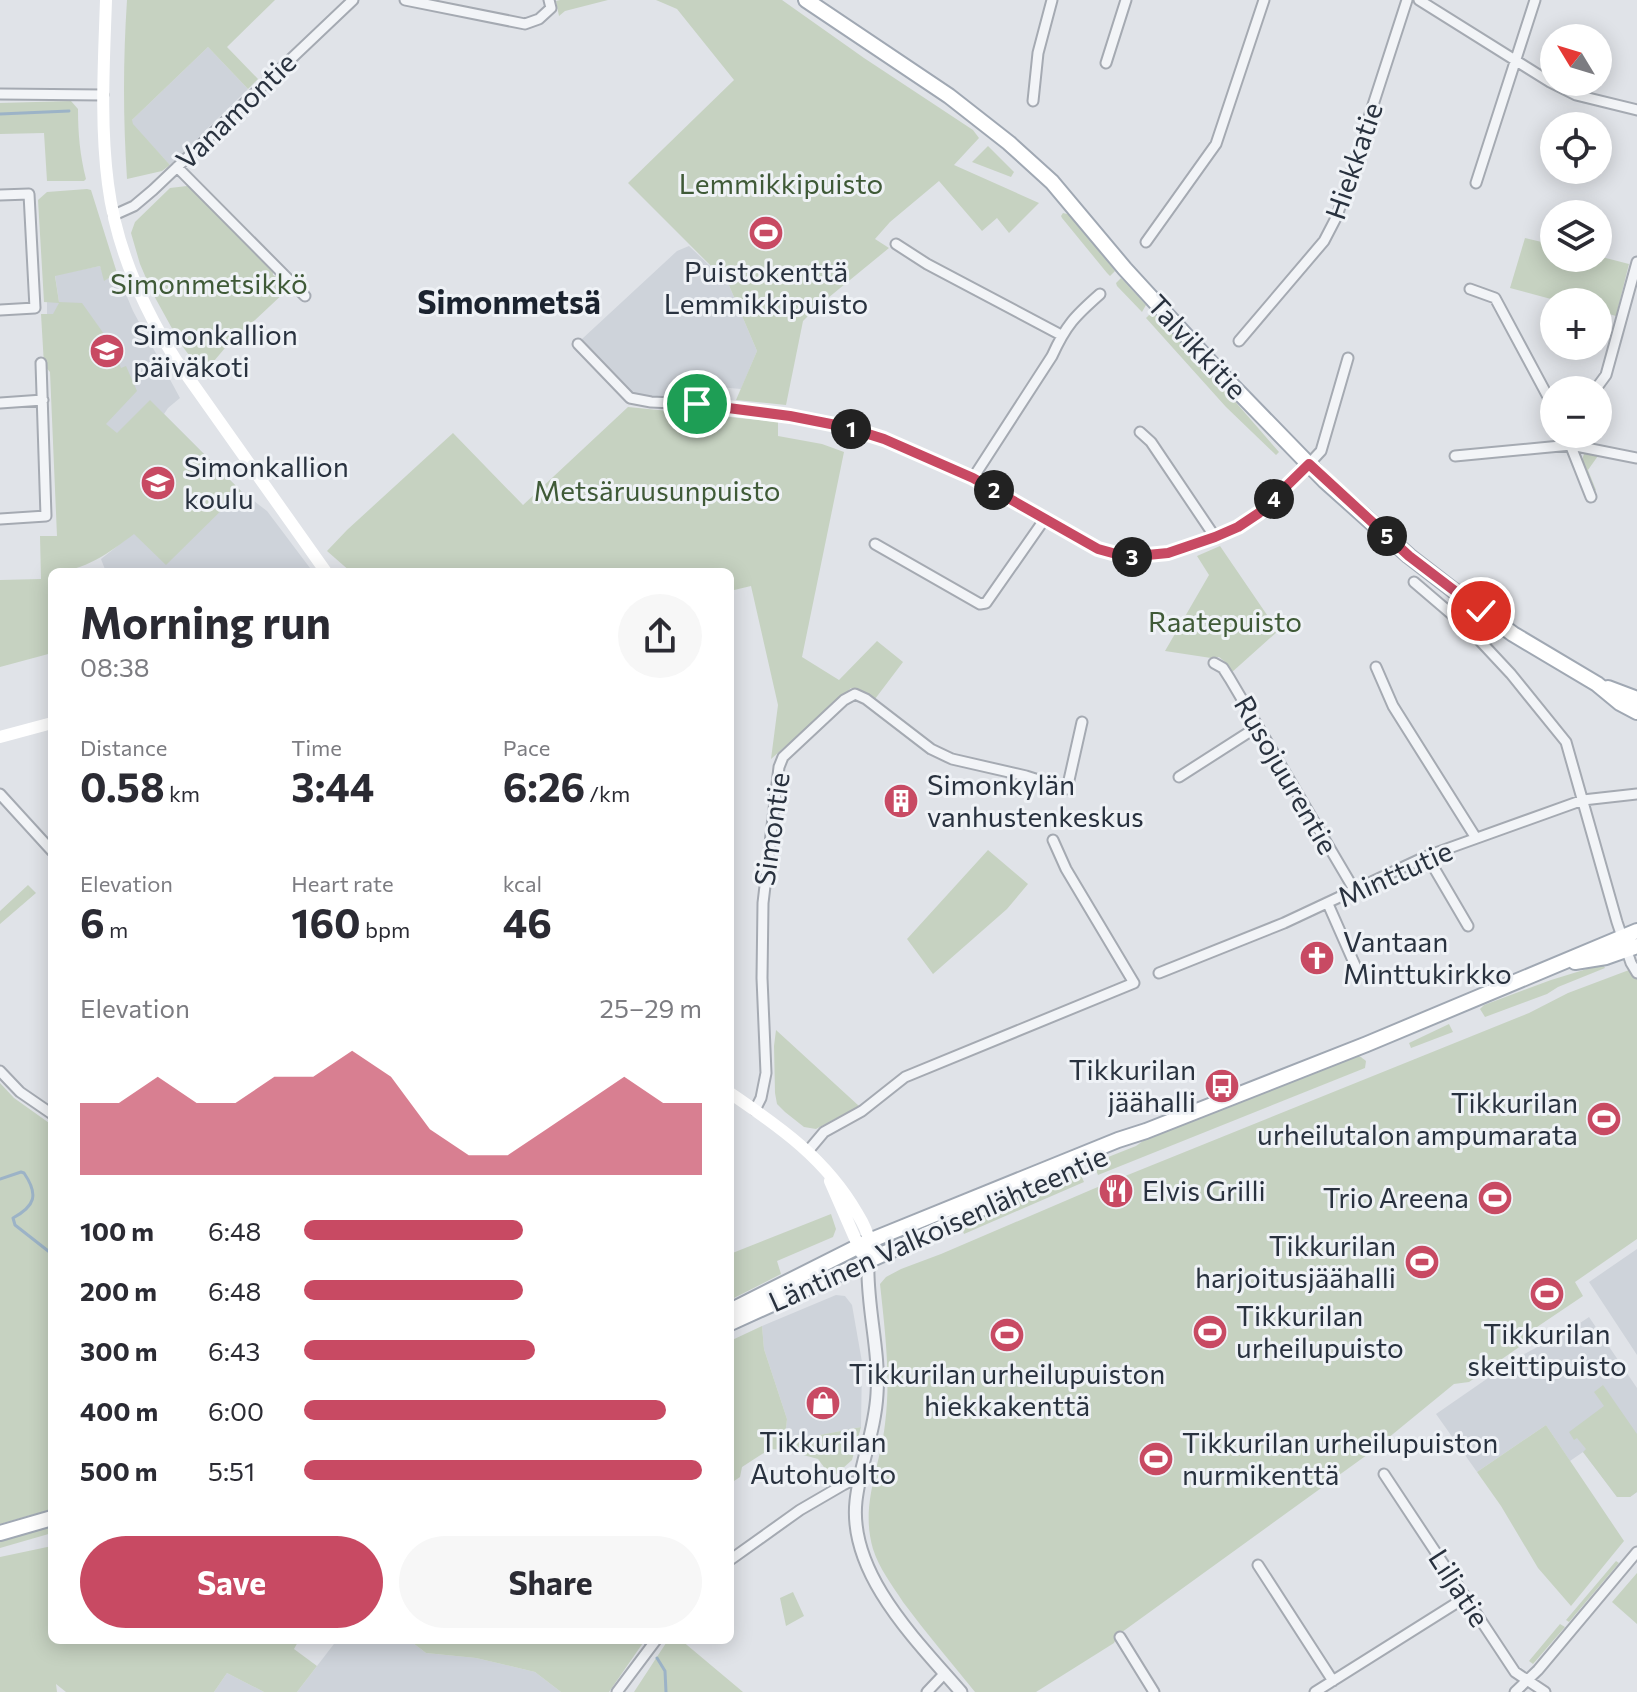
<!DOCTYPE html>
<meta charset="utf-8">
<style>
:root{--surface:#fff;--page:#f7f7f7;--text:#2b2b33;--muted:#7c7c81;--accent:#c84a63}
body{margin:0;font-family:Commissioner,sans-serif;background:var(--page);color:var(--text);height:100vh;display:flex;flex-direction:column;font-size:30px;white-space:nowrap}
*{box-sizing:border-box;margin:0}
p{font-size:26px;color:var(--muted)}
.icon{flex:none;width:44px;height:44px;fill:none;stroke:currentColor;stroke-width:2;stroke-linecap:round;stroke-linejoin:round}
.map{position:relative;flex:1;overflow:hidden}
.sheet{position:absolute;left:48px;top:568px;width:686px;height:1076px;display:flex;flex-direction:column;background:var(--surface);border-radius:12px;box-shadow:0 4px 20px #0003}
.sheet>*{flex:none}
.needle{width:52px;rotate:308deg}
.tools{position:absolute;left:1540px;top:24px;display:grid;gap:16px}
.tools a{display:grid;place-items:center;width:72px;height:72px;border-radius:50%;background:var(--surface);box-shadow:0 4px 20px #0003;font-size:40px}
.pin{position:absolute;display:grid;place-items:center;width:68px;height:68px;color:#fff;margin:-34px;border:4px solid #fff;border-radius:50%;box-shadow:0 2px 8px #0007}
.km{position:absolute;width:40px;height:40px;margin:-20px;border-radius:50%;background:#222;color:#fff;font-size:22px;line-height:40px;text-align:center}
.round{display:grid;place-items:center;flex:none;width:84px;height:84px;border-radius:42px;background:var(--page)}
.summary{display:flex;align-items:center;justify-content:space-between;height:136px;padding:0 32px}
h1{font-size:44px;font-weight:700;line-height:60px}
.figures{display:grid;grid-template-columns:repeat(3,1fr);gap:12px;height:136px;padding:8px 32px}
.figures div{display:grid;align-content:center}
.figures b{font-size:40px;font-weight:700}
.figures small{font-size:22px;font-weight:400}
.figures p{font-size:22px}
.chart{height:224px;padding:16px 32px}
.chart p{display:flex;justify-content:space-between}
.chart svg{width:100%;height:144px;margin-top:8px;fill:var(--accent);opacity:.7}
.action{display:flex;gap:16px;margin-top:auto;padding:16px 32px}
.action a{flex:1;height:92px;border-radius:48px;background:var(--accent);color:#fff;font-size:32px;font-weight:700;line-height:92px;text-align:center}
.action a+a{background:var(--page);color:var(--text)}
ul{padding:0 32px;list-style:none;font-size:26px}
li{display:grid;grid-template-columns:128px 96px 1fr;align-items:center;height:60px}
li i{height:20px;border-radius:10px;background:var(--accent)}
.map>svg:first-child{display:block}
.built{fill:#ced3da}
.green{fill:#c6d2c1}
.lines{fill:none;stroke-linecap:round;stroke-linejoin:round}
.stream{stroke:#9cb3c7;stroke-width:3}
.minor-casing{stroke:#a5aab2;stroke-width:13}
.tertiary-casing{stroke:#a5aab2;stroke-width:15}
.primary-casing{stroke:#a0a8b3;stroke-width:18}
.minor{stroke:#f2f4f7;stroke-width:9}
.tertiary{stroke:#f2f4f7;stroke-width:11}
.secondary{stroke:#fff;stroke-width:12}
.primary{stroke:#fff;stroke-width:14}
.route-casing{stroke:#fff;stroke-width:16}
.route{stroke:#c84a63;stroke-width:10}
.labels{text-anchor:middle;stroke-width:6;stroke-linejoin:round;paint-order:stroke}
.street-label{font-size:28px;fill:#29323f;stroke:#eff2f6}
.park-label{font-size:28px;fill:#3f5a37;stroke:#eff2f6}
.poi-label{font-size:28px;fill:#29323f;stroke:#eff2f6;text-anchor:start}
.quarter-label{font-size:32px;font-weight:bold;fill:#1b232f;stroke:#eff2f6}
</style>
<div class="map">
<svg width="1637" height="1692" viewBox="0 0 1637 1692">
<rect width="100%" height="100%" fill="#e0e3e8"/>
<!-- built -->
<path class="built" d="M208,47l40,42 -78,76 -38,-41v-4z
M689,246l39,37 29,68 -16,38 -68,-6 -1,16 -40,-5 -50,-55 95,-88z
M100,266l5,14 12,-7 16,38 47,87 -12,10 -4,6 77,77 26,20 46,61h-207l-5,-13 33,-26 -65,-144 -15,-57v-18h-7v-12h12l-4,-27z
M1637,1249v106l-48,-73z
M836,1295l9,1 7,9 10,57 -1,65 -72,14 -4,-3 2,-19 -23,-70 -2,-23z
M1589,1317l48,71v104l-7,5h-13l-34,-45 -13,9 -24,-36 -69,47 -41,-58 81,-56 57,-31z
M337,1640h72l17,13 50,5 59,14 26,20h-264z
M227,1673l37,19h-50z"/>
<!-- green -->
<path class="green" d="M127,0h148l-48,47 31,32 -10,10 -40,-42 -76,73 1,4 37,41 -8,6 -35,8c-4,-60 -4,-119 0,-179z
M560,0h48l-43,11 -6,5 -3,-15z
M656,0h126l82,58 109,72 6,8 -25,27 85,38 -30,30 -12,-15 -15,13 -43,-50 -49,41 -15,17 14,9 -72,59 -14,14 -17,84 -50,-5 21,-49 -29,-68 -100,-100 106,-103 -57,-71z
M71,101l7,8c0,25 2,46 8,70l-2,2h-37l-3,-48 -44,1v-31z
M988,146l26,26 -3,5 -39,-15z
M187,186l5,2 81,84v3l8,4 5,12 -61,57 -22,26 -23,-31 -28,-51 -12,-28 -9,-31 4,-11 35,-34z
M87,189l4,1 26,83 -13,8 -4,-15 -45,10 4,26 23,1 27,38 12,27 5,-2 11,25 -31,33 11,9 33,-33 91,91 -75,74 -32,-31c-24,18 -50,38 -82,38v41l-2,1 2,7v32l-52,14v-87l41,-1 -1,-43h17l-7,-164 -6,-7 -3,-51h12l6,-11 -15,-1 -6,-102 9,-8z
M1063,213l8,2 44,56 -5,5 -3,-3 -45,-55 -1,-2z
M1525,238l29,7v13h44v-2l31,8 -13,52 -18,-5v-9h-36l-52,-14z
M1121,278l25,27 -4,7 -25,-26 -1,-3z
M1152,312l47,48 80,92 -3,3 -50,-48 -80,-89z
M628,407l150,15v14l44,8 22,8 -42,205 37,23 38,-39 26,21 -28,37 -7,-6 -17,-5 -80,71 7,-54 -27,-119 -21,5v-19h-379l-24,-21 20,-21 106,-97 70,72z
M1585,452l15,1 -12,17 8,20 -2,1c-6,-12 -16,-27 -9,-39z
M1220,546l58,85 -47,42 -7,-12 -5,-4 -8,1 -46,-7 44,-76 -12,-19z
M988,850l40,34 -21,25 -74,65 -26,-35z
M28,885l8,8 -36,31v-13z
M1603,964l2,4 -47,19 -11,7 -62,23 -5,-8 4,-4 67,-25z
M1637,967v272l-62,43 8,14 -46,31 -5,11 -63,44 -15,2 -83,68 -253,183 -4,8 -78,49h-61c-24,-30 -49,-59 -72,-90 -11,-17 -24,-34 -30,-53 -13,-44 7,-81 12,-125 6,-47 0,-93 -5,-140l6,-7 15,-8 40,-15 152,-65 436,-176 39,-20z
M1449,1024l4,8 -42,16 -2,-5z
M776,1030l83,76 -43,23 -12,-2 -19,-15 -8,-8 -2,-11 -1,-47z
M1353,1055c6,0 8,2 13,6l-1,7 -267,107 -5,-12 43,-17 11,-8 45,-20z
M0,1083l14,15 38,27v384l-52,15z
M1078,1169l6,13 -120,52 -4,-11z
M831,1214l5,15 -3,8 -56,24 4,13 -51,26v-46z
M762,1326l2,23 23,70 -2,19 4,3 72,-14 -9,33 -20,18 -14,-19 -33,-9 -15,-1 -28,18 -2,10 -9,6 -1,-2v-140z
M1603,1385l34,49v58l-7,5h-13l-34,-45 3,-3 -9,-11 -3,2 -5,-8 35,-26 -10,-14z
M1546,1425l78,116 -53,65 -33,-38 -37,-62 -24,-34z
M52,1525v8l-52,15v-9z
M52,1546v94h247l-5,9 23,17 -20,26h-33l-37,-19 -13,19h-148l-10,-8 1,8h-57v-135z
M1616,1561l3,2 -50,59 -3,-2z
M1637,1573v51l-25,-22z
M793,1592l11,24 -18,10 -6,-28z
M1560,1624l5,3 -32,37 -4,-3z
M409,1640h236l-36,52h-48l-26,-20 -59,-14 -50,-5z
M668,1640h13l62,52h-109z"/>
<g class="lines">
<!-- stream -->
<path class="stream" d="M0,114l69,-3
M0,1179l21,-7 3,1c15,22 11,33 -11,45l2,7 37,29
M642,1640l4,4
M657,1658l8,13 1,21"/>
<defs>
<path id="minor" d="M405,0l120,24 14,-5 12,-11 -2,-8
M1419,0l131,82 26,13 61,15
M1106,63l20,-63
M0,94l103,1
M1033,101l5,-48 14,-53
M177,167l128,129
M1476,183l59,-183
M0,195l29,-1 6,114 -35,2
M114,215l20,-9 19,-16 200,-190
M1146,242l70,-98 48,-144
M896,244l31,20 134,71
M1470,289l25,9 59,110
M1239,341l85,-100 13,-25 70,-216
M578,344l52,54 21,4 46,2 93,12 56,11 38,12 89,39 125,71 29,8 41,-4 47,-16 23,-10 21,-14 35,-33 27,-29 27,-93
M1595,390l11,-15 31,-113
M0,403l43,-3
M1140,432l11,10 64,95
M1566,434l25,63
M1455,456l116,-11 66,13
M973,478l79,-122c14,-31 23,-40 48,-62
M0,519l46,-3 -5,-153
M875,544l105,60 6,-1 58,-83
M1414,582l55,47 42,45 55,68 51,180 14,41 6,10
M1214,663l9,5 7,11 125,212
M1376,667l17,39 83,132
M1179,777l78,-50
M0,794l52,57
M1427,856l41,70
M1328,904l30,68
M1159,973l125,-50 143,-67 156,-56 54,-6
M0,1071l20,21 32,22
M755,1110l6,-12 5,-25 -4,-95 1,-75 16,-136 4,-10 61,-57 11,-6 11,5 65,50 21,10 74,17 41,13 15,-67
M808,1151l16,-19 38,-21 43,-34 229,-94 -68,-114 -13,-29
M1384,1474l131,198 30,20
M730,1560l70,-50 43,-25 6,-3h10
M1258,1565l75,116
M1120,1637l34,55
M617,1692l39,-52
M927,1692l18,-19
M1315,1692l151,-95
M1515,1692l23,-22 99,-118"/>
<path id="tertiary" d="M868,1261c-2,44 12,88 9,133 -2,38 -17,70 -21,107 -8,73 61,140 105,191"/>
<path id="primary" d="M806,0l143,96 60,47 43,39 73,87 98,107 102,105 84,75 44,34 60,44 84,50 23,19 17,9
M1608,688l29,11
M1575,962l31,-5 31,-11
M730,1311l139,-70 249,-101 28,-9 221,-87 270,-113
M730,1323l233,-105 48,-25
M0,1533l52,-15"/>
</defs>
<!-- minor casing -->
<use href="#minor" class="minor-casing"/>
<!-- tertiary casing -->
<use href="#tertiary" class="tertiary-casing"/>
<!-- primary casing -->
<use href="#primary" class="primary-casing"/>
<!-- minor -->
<use href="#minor" class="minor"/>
<!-- tertiary -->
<use href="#tertiary" class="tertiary"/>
<!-- secondary -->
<path class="secondary" d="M106,0c-2,61 -6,123 2,184 8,64 34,122 68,176l150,212
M0,737l52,-14
M730,1093c50,34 96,66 127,120 5,8 11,19 12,29 1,6 -1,13 -1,19
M830,1181l31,71"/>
<!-- primary -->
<use href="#primary" class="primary"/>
</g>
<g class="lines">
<defs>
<path id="route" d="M697,404l93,12 56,11 38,12 89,39 125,71 29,8 41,-4 47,-16 23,-10 21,-14 50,-49 100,92 72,55"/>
</defs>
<!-- route casing -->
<use href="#route" class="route-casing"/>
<!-- route -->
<use href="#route" class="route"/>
</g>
<!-- icons -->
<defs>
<symbol id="stadium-disc" viewBox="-11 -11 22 22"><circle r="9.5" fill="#c84a63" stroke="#eff2f6"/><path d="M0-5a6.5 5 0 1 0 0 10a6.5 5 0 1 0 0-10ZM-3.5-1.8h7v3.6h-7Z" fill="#fff"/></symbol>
<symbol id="school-disc" viewBox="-11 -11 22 22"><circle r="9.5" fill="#c84a63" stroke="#eff2f6"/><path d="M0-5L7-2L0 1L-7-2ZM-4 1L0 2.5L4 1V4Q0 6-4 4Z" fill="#fff"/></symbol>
<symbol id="building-disc" viewBox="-11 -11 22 22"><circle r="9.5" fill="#c84a63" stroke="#eff2f6"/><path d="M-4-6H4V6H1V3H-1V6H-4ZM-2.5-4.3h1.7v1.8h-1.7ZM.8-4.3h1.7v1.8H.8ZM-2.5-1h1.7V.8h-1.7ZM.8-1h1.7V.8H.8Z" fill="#fff"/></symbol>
<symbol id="church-disc" viewBox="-11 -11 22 22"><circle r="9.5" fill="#c84a63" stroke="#eff2f6"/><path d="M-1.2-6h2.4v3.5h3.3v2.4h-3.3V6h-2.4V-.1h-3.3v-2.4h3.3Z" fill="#fff"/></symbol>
<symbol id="bus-disc" viewBox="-11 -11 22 22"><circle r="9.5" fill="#c84a63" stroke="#eff2f6"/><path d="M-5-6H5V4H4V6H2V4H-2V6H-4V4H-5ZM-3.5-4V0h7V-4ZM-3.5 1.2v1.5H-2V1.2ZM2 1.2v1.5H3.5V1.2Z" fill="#fff"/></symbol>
<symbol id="restaurant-disc" viewBox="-11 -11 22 22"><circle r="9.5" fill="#c84a63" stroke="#eff2f6"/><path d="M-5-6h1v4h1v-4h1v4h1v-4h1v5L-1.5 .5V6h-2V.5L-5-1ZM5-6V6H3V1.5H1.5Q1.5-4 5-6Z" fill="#fff"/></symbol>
<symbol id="shop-disc" viewBox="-11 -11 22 22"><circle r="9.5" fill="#c84a63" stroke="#eff2f6"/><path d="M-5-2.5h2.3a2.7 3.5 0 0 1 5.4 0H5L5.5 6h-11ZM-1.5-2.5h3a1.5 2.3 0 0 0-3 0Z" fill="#fff"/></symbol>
</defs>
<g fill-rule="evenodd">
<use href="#stadium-disc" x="746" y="213" width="40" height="40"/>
<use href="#school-disc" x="87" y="331" width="40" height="40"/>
<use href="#school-disc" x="138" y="463" width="40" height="40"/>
<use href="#building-disc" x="881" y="781" width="40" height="40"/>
<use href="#church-disc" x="1297" y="938" width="40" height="40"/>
<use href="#bus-disc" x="1202" y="1066" width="40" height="40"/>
<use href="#stadium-disc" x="1584" y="1099" width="40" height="40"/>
<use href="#restaurant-disc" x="1096" y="1171" width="40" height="40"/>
<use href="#stadium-disc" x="1475" y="1178" width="40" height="40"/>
<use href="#stadium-disc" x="1402" y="1242" width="40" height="40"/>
<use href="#stadium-disc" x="1527" y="1274" width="40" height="40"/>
<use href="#stadium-disc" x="1190" y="1312" width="40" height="40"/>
<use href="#stadium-disc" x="987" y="1315" width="40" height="40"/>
<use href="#shop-disc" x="803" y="1383" width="40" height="40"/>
<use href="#stadium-disc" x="1136" y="1439" width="40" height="40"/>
</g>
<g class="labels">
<!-- street labels -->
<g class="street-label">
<text transform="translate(236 111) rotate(-44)" y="10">Vanamontie</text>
<text transform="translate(1354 161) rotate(-71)" y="10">Hiekkatie</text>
<text transform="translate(1197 347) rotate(47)" y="10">Talvikkitie</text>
<text transform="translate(1286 775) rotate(60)" y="10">Rusojuurentie</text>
<text transform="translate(772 829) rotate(-82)" y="10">Simontie</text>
<text transform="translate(1395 874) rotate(-24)" y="10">Minttutie</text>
<text transform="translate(938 1229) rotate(-24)" y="10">Läntinen Valkoisenlähteentie</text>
<text transform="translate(1459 1588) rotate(57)" y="10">Liljatie</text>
</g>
<!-- park labels -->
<g class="park-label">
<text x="781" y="194">Lemmikkipuisto</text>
<text x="209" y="294">Simonmetsikkö</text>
<text x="657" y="501">Metsäruusunpuisto</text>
<text x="1225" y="632">Raatepuisto</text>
</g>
<!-- poi labels -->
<g class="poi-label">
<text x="766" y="282" text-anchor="middle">Puistokenttä<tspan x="766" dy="32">Lemmikkipuisto</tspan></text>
<text x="133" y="345">Simonkallion<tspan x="133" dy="32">päiväkoti</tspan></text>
<text x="184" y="477">Simonkallion<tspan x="184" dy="32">koulu</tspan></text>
<text x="927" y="795">Simonkylän<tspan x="927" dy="32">vanhustenkeskus</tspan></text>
<text x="1343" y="952">Vantaan<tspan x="1343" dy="32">Minttukirkko</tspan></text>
<text x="1196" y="1080" text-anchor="end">Tikkurilan<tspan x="1196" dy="32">jäähalli</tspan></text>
<text x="1578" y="1113" text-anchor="end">Tikkurilan<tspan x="1578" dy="32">urheilutalon ampumarata</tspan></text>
<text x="1142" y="1201">Elvis Grilli</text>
<text x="1469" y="1208" text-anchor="end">Trio Areena</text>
<text x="1396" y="1256" text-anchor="end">Tikkurilan<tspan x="1396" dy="32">harjoitusjäähalli</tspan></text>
<text x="1236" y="1326">Tikkurilan<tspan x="1236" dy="32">urheilupuisto</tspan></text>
<text x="1547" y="1344" text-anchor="middle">Tikkurilan<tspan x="1547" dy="32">skeittipuisto</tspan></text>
<text x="1007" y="1384" text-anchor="middle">Tikkurilan urheilupuiston<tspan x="1007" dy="32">hiekkakenttä</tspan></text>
<text x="823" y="1452" text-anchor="middle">Tikkurilan<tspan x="823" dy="32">Autohuolto</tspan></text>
<text x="1182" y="1453">Tikkurilan urheilupuiston<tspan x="1182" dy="32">nurmikenttä</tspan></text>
</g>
<!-- quarter labels -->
<g class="quarter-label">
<text x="509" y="314">Simonmetsä</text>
</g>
</g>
</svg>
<div class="tools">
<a><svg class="needle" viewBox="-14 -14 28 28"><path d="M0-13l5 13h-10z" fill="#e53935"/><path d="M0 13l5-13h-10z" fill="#7c7c81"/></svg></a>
<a><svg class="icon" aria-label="locate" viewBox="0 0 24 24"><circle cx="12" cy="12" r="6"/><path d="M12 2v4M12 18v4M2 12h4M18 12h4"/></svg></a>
<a><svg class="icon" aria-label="layers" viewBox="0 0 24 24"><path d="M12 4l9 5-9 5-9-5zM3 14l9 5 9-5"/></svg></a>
<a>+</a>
<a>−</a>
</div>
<div class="pin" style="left:697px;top:404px;background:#1e9e55"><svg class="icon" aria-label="arrive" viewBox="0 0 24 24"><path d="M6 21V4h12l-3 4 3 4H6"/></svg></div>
<div class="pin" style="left:1481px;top:611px;background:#d93025"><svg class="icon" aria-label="check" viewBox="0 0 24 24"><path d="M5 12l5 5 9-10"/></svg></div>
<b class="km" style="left:851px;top:429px">1</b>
<b class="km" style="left:994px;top:490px">2</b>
<b class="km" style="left:1132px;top:557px">3</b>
<b class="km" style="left:1274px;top:499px">4</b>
<b class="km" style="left:1387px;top:536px">5</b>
<section class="sheet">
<div class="summary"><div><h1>Morning run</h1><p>08:38</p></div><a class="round"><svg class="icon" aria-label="share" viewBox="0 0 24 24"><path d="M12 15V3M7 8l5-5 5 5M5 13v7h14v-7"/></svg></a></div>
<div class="figures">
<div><p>Distance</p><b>0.58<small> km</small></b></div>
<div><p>Time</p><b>3:44</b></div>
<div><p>Pace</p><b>6:26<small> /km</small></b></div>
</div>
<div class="figures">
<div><p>Elevation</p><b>6<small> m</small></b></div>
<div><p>Heart rate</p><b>160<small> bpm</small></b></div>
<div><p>kcal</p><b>46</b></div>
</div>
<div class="chart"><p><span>Elevation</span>25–29 m</p>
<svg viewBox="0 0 160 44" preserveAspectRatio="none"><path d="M0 44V22L10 22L20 14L30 22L40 22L50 14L60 14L70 6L80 14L90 30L100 38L110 38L120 30L130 22L140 14L150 22L160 22V44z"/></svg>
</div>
<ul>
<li><b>100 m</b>6:48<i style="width:55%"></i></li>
<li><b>200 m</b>6:48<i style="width:55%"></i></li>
<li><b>300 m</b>6:43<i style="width:58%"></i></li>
<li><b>400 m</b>6:00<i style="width:91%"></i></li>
<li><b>500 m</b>5:51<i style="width:100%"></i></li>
</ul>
<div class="action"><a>Save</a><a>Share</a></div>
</section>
</div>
